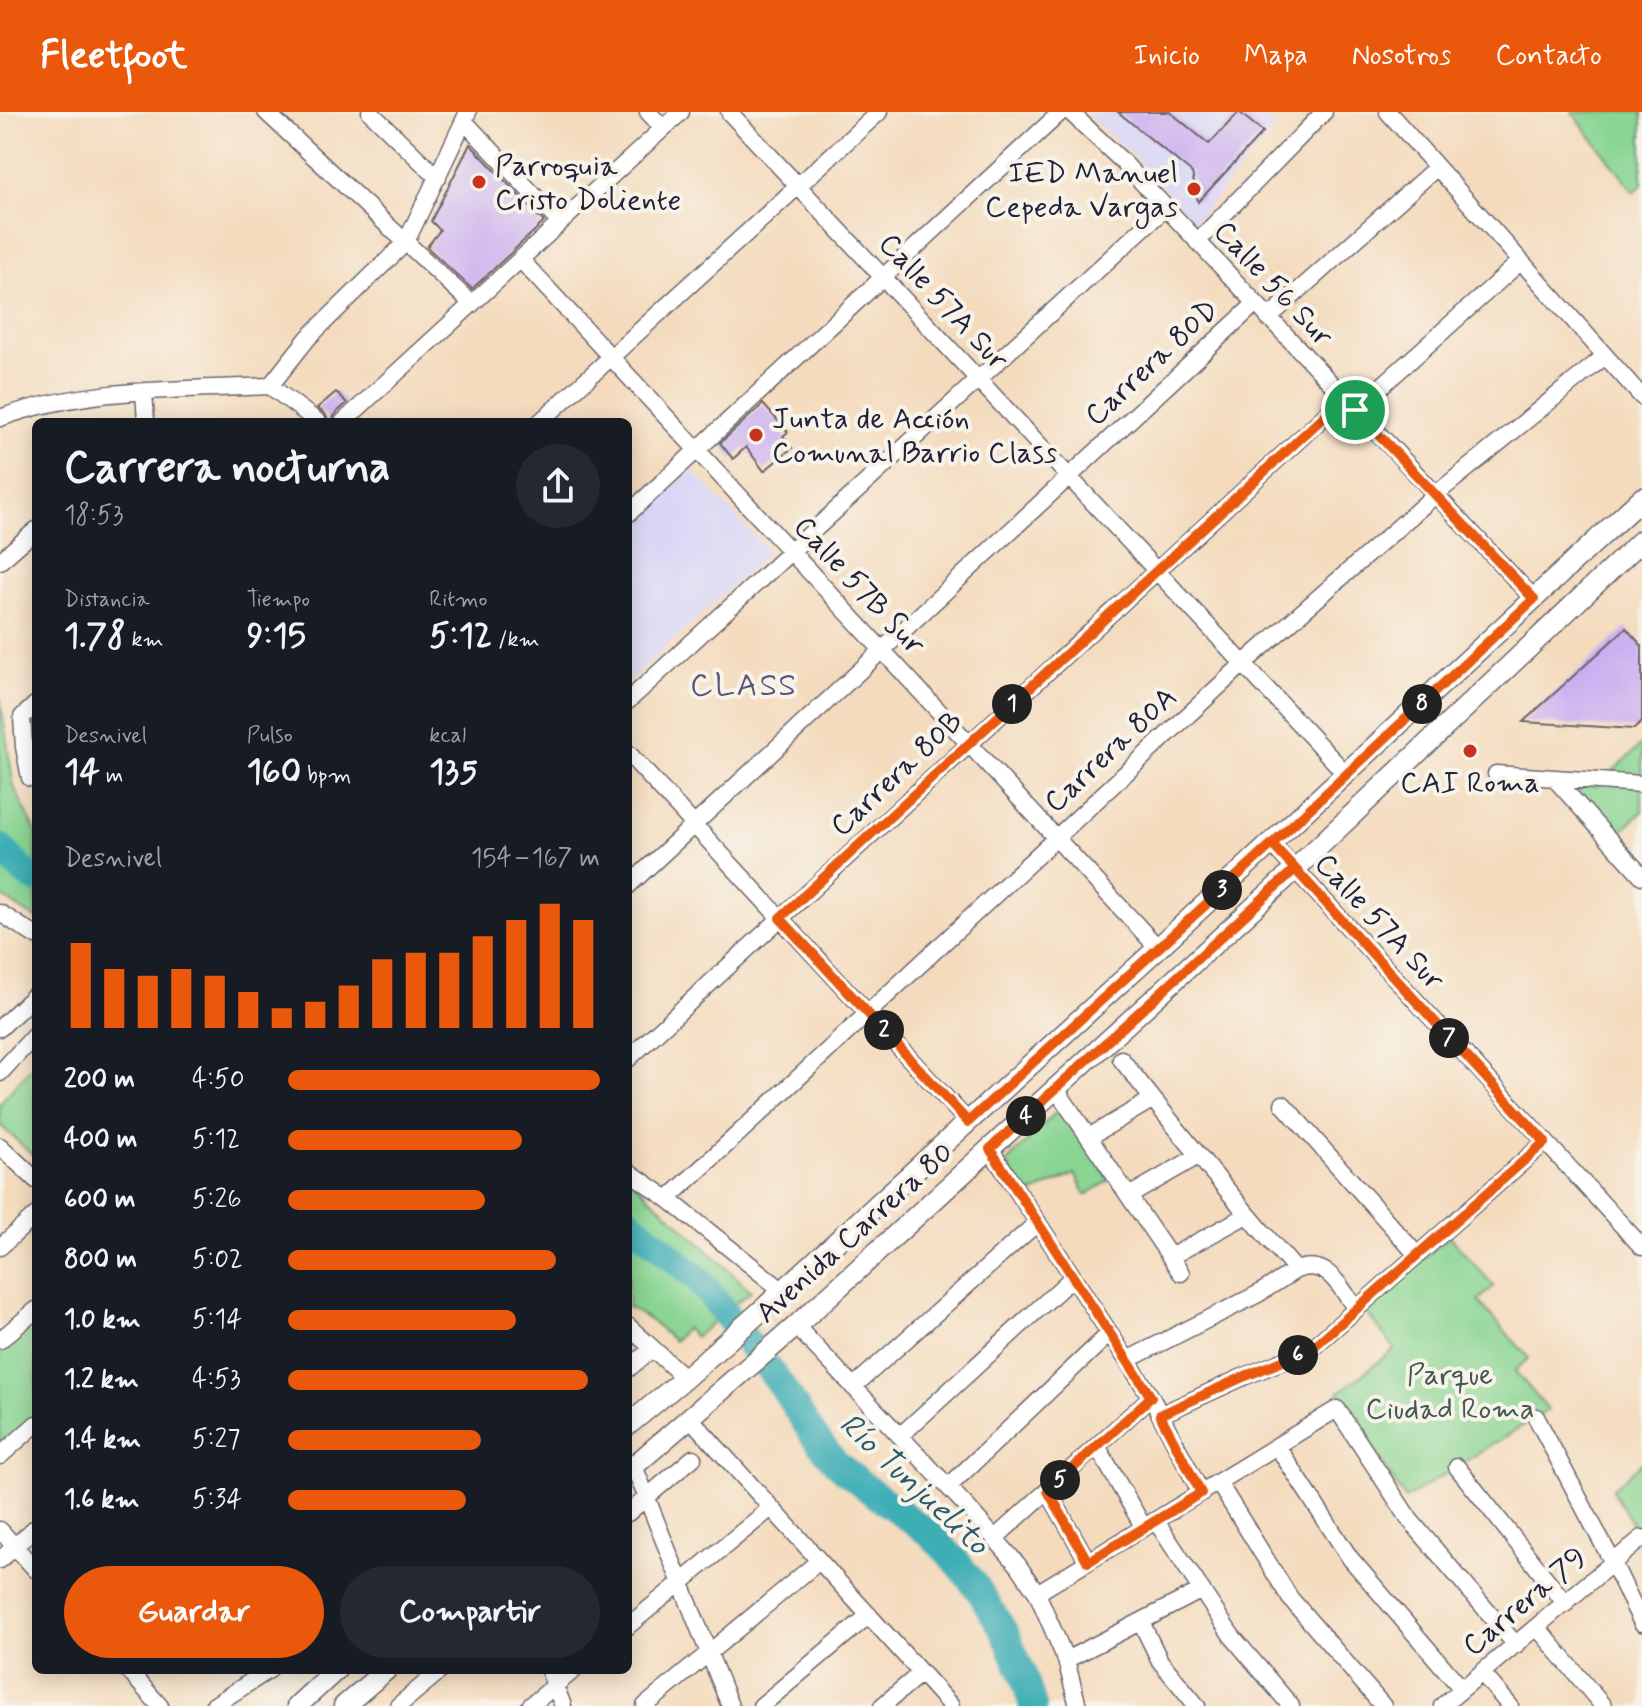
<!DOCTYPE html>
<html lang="es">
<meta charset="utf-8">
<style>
:root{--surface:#171b24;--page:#242831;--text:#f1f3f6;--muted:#9ea1a6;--accent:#ea580c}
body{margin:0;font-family:Mynerve,sans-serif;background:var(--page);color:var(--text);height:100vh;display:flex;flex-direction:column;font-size:30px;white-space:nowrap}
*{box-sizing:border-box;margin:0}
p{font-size:26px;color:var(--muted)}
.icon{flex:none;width:44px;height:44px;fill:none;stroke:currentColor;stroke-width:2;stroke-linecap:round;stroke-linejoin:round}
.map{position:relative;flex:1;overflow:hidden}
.details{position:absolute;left:32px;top:306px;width:600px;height:1256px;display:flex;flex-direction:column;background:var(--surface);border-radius:12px;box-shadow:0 4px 20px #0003}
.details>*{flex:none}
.pin{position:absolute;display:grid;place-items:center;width:68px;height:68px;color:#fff;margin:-34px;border:4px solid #fff;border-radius:50%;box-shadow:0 2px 8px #0007}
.km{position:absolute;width:40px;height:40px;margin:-20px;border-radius:50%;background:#222;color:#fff;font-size:22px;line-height:40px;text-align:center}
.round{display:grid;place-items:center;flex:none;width:84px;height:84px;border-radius:42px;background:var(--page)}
.overview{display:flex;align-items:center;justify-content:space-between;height:136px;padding:0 32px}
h1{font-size:44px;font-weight:800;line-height:60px}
.stats{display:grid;grid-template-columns:repeat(3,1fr);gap:12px;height:136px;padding:8px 32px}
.stats div{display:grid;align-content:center}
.stats b{font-size:34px;font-weight:800}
.stats small{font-size:22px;font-weight:400}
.stats p{font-size:22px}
.chart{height:224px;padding:16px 32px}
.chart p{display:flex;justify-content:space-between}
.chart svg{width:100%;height:144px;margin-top:8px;stroke:var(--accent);stroke-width:6}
.button{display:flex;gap:16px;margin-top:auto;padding:16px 32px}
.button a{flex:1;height:92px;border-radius:48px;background:var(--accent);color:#fff;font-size:32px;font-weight:800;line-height:92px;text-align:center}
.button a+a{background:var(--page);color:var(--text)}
ul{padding:0 32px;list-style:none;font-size:26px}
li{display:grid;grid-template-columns:128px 96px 1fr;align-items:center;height:60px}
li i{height:20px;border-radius:10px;background:var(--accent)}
header{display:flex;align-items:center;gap:48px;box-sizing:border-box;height:112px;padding:0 40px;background:var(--accent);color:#fff}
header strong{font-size:38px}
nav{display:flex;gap:44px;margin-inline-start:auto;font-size:28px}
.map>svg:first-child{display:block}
.built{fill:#d9d6f7}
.green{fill:#8ad593;stroke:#567c67;stroke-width:2}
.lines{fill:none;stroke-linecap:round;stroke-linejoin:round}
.river{stroke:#3cadb6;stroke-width:28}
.building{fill:#caaff1}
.minor-casing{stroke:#6c6369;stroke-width:19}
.major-casing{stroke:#6c6369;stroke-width:23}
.minor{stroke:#fff;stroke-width:16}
.major{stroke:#fff;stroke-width:20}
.route-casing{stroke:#fff;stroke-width:16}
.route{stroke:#ea580c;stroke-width:10}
.poi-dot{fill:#c8321e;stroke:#f7f3e8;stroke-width:3}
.labels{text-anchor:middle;stroke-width:8;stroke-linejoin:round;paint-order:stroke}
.poi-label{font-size:30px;fill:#22223b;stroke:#f7f3e8;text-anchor:start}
.street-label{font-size:30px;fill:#22223b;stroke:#f7f3e8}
.park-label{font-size:30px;fill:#415855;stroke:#f7f3e8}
.neighbourhood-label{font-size:32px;letter-spacing:2px;fill:#5d537b;stroke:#f7f3e8}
.water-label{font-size:32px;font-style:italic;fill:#2c5a6c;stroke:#f7f3e8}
</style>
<header>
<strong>Fleetfoot</strong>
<nav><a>Inicio</a><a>Mapa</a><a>Nosotros</a><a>Contacto</a></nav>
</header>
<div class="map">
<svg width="1642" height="1594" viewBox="0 0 1642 1594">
<rect width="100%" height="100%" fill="#f7f3e8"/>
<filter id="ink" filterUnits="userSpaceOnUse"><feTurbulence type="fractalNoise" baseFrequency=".0125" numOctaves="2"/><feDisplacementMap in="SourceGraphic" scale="16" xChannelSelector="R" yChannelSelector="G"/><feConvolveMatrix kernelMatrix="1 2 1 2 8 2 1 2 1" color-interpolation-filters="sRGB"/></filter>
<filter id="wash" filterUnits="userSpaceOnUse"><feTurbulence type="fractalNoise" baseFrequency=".006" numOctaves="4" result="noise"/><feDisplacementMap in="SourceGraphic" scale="32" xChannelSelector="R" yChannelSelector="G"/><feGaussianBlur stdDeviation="1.8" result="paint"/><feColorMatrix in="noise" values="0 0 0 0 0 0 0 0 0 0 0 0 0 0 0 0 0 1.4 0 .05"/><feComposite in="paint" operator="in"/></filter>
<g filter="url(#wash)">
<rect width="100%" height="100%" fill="#f4dbbe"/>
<!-- built -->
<path class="built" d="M1084,0h175l16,16 -80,94 -61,-66z
M692,358l77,82 -141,129v-152z"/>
<!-- green -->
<path class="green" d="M1572,0h70v73l-8,7z
M0,585l14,90 22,45v87l-36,-24z
M1642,632v68l-27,25 -48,-53 30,2z
M36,950v96l-36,-33v-22z
M1060,996l50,72 -24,15 -11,-21 -48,22 -21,-33z
M628,1064l123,115 -56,46 -9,-9 -12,13 -26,-22 -20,-12z
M1449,1124l45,50 -16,15 51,57 -14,13 33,39 -143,89 -67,-106 57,-44 -29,-37z
M36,1206v103l-36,33v-105z
M1642,1351v59l-7,6 -23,-39z"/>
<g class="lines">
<!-- river -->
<path class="river" d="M0,735l23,24 13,8
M628,1108l70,59 81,103 35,54 22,27 32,26 63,46 25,26 22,28 26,42 19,43 10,32"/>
</g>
<g id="blocks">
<!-- building -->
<path class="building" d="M1118,0h52l39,32 30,-32 24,20 -65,70 -6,-29z
M470,32l74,78 -72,67 -45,-42 13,-17 -9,-9z
M336,280l11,11 -12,11 -3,8h-3l-4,-8 -8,-6z
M763,292l25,28 -5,4 9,12 -28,23 -18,-24 -13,12 -13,-16z
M1626,516l16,18v76l-8,7 -111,-7z"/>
</g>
</g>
<g filter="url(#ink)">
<use href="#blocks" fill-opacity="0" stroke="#6c6369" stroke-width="2"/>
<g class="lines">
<defs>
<path id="minor" d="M266,0l206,192
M370,0l68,66
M648,0l15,16
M729,0l617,662
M1070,0l51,48 413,439
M1388,0l254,285
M464,9l96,102
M1197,130l127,-130
M520,147l638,689
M1268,206l169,-151
M270,274l38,-48 98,-96 62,-130
M270,274l48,36
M144,279l2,31
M1355,298l166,-149
M0,306c86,-31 180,-28 270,-32
M343,310l338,-310
M540,310l339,-310
M628,402l433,-402
M0,449l36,-31
M628,589l537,-493
M628,641l340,369
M1496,662l146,10
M30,666l-6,-31 -2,-30 14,-13
M1554,666l88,98
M1272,732l370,403
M628,774l627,-582
M0,801l36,23
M0,916l36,-34
M628,947l716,-661
M1121,947c57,72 114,143 175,211 32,-12 43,16 60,39
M0,961l36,-39
M1056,977l125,184
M1283,992l134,151
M1089,1025l64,-38
M0,1034l36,34
M990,1037l161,248 50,96
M628,1059l40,28 115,92
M1129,1084l69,-40
M668,1087l575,-535 192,-169 170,-139
M0,1135l36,-32
M1170,1145l77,-42
M628,1214l57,52
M796,1214l173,183 49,56 19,28 29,67 12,46
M0,1228l36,-30
M1127,1248l131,-66 38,-24
M628,1257l24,-20
M853,1275l185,-165
M1160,1303l83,-38 67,-27 235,-208
M1536,1305l77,146 29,60
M690,1306l261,288
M900,1324l173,-159
M1097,1334l47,82
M1277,1334l73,112 112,131
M0,1344l36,-32
M634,1354l96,240
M1457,1355l109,137
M1218,1370l72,116 93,108
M948,1375l162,-154
M1048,1379l40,71
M628,1401l65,-55
M1156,1409l75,114 60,71
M0,1418l36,40
M995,1426l156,-141
M0,1448l36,-33
M1037,1481l300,-184 73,111 106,125
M1141,1510l19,39 37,45
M628,1514l143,-118
M1537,1515l66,79
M1066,1548l136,-70
M128,1558l32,36
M549,1558l14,36
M1482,1561l28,33
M213,1594l56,-36
M398,1594l43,-36
M530,1594l44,-36
M645,1594l174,-145
M761,1594l108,-91
M882,1594l39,-33
M1442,1594l200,-168"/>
<path id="major" d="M628,1313l57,-47 77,-68 396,-362 484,-450
M628,1359l168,-145 478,-437 368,-349
M297,1594l39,-36
M344,1594l42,-36"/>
</defs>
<!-- minor casing -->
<use href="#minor" class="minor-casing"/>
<!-- major casing -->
<use href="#major" class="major-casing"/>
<!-- minor -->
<use href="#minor" class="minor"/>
<!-- major -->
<use href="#major" class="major"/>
</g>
</g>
<g class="lines" filter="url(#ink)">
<defs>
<path id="route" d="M1355,298l-11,-12 -564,520 188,204 304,-278 23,25 -305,280 161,248 -103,94 40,71 113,-69 -41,-78 83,-38 67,-27 235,-208 -250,-273 -23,-25 262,-245 -179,-189"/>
</defs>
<!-- route casing -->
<use href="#route" class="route-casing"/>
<!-- route -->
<use href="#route" class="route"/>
</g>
<!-- markers -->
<g class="poi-dot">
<circle cx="479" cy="70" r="8"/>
<circle cx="1194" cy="77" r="8"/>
<circle cx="756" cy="323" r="8"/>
<circle cx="1470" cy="639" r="8"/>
</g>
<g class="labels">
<!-- poi labels -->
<g class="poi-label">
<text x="495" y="63">Parroquia<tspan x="495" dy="34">Cristo Doliente</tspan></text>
<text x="1178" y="70" text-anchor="end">IED Manuel<tspan x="1178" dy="34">Cepeda Vargas</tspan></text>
<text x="772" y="316">Junta de Acción<tspan x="772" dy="34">Comunal Barrio Class</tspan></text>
<text x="1470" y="680" text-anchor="middle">CAI Roma</text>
</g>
<!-- street labels -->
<g class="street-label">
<text transform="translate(1274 171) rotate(47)" y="10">Calle 56 Sur</text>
<text transform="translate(944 189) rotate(47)" y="10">Calle 57A Sur</text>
<text transform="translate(1151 250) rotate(-43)" y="10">Carrera 80D</text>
<text transform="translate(860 473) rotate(47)" y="10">Calle 57B Sur</text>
<text transform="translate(1110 637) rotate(-43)" y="10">Carrera 80A</text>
<text transform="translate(896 661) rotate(-43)" y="10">Carrera 80B</text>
<text transform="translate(1380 809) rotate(47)" y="10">Calle 57A Sur</text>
<text transform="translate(854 1120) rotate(-42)" y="10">Avenida Carrera 80</text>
<text transform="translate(1524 1489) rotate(-40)" y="10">Carrera 79</text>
</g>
<!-- park labels -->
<g class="park-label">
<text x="1450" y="1272">Parque<tspan x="1450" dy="34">Ciudad Roma</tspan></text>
</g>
<!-- neighbourhood labels -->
<g class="neighbourhood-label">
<text x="744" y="583">CLASS</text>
</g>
<!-- water labels -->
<g class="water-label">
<text transform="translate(915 1371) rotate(43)" y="11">Río Tunjuelito</text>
</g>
</g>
</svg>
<div class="pin" style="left:1355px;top:298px;background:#1e9e55"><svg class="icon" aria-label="arrive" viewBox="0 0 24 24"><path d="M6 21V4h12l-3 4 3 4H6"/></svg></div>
<b class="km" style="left:1012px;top:592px">1</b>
<b class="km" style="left:884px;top:918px">2</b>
<b class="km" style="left:1222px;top:778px">3</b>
<b class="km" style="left:1026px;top:1004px">4</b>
<b class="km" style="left:1060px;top:1368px">5</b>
<b class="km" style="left:1298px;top:1243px">6</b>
<b class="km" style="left:1449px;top:926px">7</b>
<b class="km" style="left:1422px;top:592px">8</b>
<section class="details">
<div class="overview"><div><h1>Carrera nocturna</h1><p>18:53</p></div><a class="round"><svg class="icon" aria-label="share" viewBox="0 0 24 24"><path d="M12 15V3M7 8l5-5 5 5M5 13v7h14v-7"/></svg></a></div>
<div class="stats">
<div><p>Distancia</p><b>1.78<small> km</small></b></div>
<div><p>Tiempo</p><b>9:15</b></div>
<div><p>Ritmo</p><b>5:12<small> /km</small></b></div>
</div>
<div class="stats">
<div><p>Desnivel</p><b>14<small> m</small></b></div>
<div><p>Pulso</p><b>160<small> bpm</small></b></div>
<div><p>kcal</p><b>135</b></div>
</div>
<div class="chart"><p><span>Desnivel</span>154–167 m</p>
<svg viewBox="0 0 160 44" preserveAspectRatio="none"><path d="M5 44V18M15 44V26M25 44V28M35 44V26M45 44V28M55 44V33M65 44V38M75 44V36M85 44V31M95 44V23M105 44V21M115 44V21M125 44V16M135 44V11M145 44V6M155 44V11"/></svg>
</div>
<ul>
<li><b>200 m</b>4:50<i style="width:100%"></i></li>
<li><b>400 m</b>5:12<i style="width:75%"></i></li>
<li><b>600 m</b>5:26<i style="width:63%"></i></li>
<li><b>800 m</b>5:02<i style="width:86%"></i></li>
<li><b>1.0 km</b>5:14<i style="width:73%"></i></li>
<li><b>1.2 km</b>4:53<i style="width:96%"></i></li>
<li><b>1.4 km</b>5:27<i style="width:62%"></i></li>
<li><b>1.6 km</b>5:34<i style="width:57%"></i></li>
</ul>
<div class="button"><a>Guardar</a><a>Compartir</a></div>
</section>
</div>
